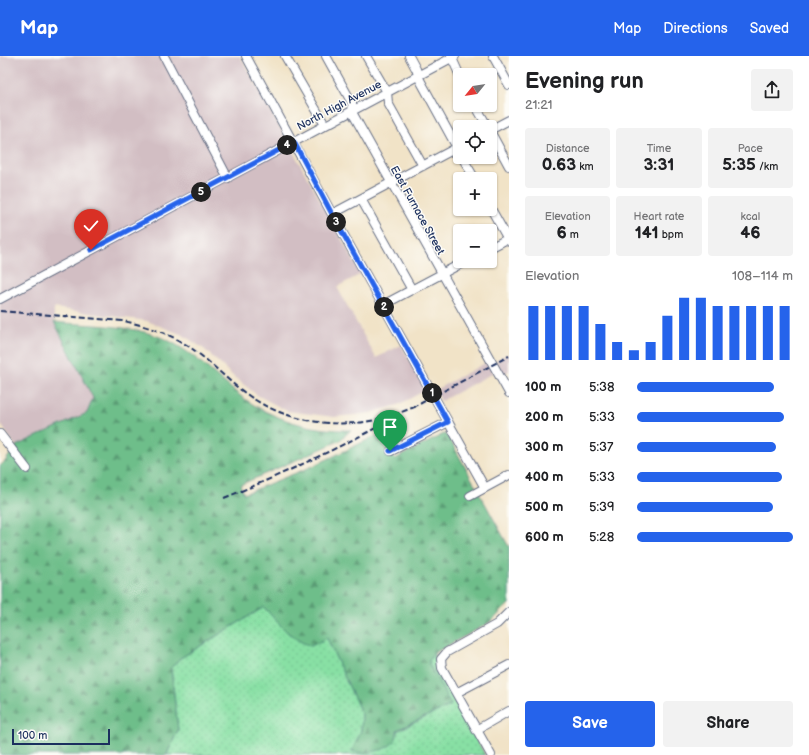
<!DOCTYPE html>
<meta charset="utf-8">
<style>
:root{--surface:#fff;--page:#f2f2f2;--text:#202124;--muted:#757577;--accent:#2563eb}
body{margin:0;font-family:"Balsamiq Sans",sans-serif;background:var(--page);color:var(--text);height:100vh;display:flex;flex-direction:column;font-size:15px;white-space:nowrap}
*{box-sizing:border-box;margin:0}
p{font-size:13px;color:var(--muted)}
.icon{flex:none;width:22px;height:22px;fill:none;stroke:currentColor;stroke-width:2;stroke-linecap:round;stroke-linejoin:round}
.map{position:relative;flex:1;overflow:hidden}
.panel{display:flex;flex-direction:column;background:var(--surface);width:300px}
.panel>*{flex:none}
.needle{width:26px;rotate:240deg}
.tools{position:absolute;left:453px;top:12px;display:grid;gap:8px}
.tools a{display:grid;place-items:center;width:44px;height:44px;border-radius:4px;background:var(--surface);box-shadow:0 1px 3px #0004;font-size:20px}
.scale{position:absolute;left:12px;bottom:10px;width:98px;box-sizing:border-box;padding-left:4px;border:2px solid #1b2f5e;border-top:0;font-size:11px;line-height:14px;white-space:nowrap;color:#1b2f5e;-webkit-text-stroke:3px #fdfcf7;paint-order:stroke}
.pin{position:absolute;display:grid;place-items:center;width:34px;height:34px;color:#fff;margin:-41px -17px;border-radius:50% 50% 50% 0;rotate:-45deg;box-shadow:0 0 4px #0007}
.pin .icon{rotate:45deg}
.km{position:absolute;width:20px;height:20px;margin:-10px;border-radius:50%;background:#222;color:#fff;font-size:11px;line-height:20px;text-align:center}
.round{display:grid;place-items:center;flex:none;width:42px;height:42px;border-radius:4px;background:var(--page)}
.head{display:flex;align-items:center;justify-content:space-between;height:68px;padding:0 16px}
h1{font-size:22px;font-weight:700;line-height:30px}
.stats{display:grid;grid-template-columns:repeat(3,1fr);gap:6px;height:68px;padding:4px 16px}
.stats div{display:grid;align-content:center;border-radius:4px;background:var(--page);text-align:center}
.stats b{font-size:17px;font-weight:700}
.stats small{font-size:11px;font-weight:400}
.stats p{font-size:11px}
.chart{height:112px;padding:8px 16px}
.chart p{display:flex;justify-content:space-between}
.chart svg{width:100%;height:72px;margin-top:4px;stroke:var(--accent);stroke-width:6}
.primary-button{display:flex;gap:8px;margin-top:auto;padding:8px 16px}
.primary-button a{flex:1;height:46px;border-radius:4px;background:var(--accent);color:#fff;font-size:16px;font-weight:700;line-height:46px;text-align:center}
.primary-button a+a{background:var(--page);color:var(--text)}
ul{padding:0 16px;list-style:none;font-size:13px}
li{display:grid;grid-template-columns:64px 48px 1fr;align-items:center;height:30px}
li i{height:10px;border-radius:5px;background:var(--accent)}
header{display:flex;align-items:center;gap:24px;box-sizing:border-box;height:56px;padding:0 20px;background:var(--accent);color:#fff}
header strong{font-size:19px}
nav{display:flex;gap:22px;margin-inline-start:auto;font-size:14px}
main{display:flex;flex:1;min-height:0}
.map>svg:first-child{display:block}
.industrial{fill:#d2bec3}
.grass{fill:url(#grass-dots);stroke:#528881}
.forest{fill:url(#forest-firs);stroke:#447674}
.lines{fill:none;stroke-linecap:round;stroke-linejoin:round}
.minor-casing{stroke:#666e83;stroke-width:10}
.minor{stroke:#fff;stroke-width:8}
.rail{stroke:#1b2f5e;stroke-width:2;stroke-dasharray:6 3;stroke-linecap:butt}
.route-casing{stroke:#fff;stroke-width:8}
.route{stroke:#2563eb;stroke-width:5}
.labels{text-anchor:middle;stroke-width:3;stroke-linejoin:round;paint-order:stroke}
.street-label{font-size:11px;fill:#1b2f5e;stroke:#fdfcf7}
</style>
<header>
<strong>Map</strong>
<nav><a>Map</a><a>Directions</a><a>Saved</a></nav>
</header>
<main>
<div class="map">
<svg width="509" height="699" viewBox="0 0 509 699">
<defs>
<pattern id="grass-dots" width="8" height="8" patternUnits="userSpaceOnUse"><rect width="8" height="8" fill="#88e0a4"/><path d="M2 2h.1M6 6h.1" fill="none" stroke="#75c090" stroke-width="1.8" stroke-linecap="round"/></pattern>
<pattern id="forest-firs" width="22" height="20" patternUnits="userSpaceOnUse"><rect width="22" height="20" fill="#6ebe8a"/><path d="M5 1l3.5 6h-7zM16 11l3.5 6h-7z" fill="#5a9b74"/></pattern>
</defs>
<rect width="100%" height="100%" fill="#fdfcf7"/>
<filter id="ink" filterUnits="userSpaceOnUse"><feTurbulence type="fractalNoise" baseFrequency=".025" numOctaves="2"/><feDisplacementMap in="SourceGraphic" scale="8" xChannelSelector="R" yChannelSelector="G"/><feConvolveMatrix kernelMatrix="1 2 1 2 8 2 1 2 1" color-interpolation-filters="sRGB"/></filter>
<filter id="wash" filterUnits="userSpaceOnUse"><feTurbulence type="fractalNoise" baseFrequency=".012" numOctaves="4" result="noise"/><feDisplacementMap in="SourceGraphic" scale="16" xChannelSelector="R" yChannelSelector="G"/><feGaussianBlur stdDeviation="0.9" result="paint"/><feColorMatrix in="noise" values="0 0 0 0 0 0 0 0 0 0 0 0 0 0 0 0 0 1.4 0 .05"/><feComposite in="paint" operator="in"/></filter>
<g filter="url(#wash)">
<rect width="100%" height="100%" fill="#f1e3c7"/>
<!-- industrial -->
<path class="industrial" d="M0,0h240l121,218 -24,13 39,71 25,-13 25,45 -28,15 -27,8 -16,2 -21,2 -47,-6 -30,-16 -23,-18 -30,-28 -21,-14 -36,-14 -93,-13v14l39,76 -6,15 -71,33 -16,-23z
M509,297v18l-6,3 -7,-14z
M487,306l6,11 -52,28 -6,-11z"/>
<!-- grass -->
<path class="grass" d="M264,551l24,26 23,13 16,-8 35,77 -1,16 -9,20c17,4 30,-3 43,-11l2,-9 54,-26 -22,-41v-4l5,-7 1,8 4,10 46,84h-124l-1,-1 -2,1h-191v-1l11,-24 -7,-62 8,-9z"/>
<!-- forest -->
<path class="forest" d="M54,266c39,4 84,2 119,21 26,14 46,37 69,54 31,23 71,34 109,33l-12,11 -99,44 4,9 69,-28 67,-32 15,25 49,-25 4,2 61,111v57l-14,14 -8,6 -53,29 -5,7v4l22,41 -54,25c0,3 0,8 -2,10 -6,11 -32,15 -43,11l9,-20 1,-16 -35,-77 -16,8c-20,-6 -33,-23 -47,-39l-85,52 -8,9 7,62 -11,24v1h-167v-289l6,-6 10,-14 71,-33 6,-15z"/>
</g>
<g filter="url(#ink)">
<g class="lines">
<defs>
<path id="minor" d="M164,0l64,122
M246,0l86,158 153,274
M285,0l40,69
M326,0l26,47 1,11 156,279
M366,0l21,36 1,11 35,63
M409,0l7,13 4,11 40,73
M451,0l9,20
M493,0l16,29
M475,49l13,22
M490,74l19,-10
M490,75l19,35
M462,101l13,22
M361,143l51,91
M490,151l19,34
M332,158l128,-68
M490,192l19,-10
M0,243l455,-243
M383,249l83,-44
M0,378l27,35
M391,395l57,-29
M470,440l39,-21
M456,637l53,-28
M476,674l33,-19
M491,699l-49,-87 -1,-9 6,-7 50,-28 12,-12"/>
</defs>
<!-- minor casing -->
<use href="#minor" class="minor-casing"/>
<!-- minor -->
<use href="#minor" class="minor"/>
<!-- rail -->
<path class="rail" d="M0,255l124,10c27,6 53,15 75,33 17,13 31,29 49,41 34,25 82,33 122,26 16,-3 32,-9 47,-15
M412,352l97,-52
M224,442c58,-23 114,-50 169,-79"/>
</g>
</g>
<g class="lines" filter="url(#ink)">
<defs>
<path id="route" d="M91,194l203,-108 38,72 116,208 -58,29"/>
</defs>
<!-- route casing -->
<use href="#route" class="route-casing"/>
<!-- route -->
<use href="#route" class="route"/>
</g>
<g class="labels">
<!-- street labels -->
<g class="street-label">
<text transform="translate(339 49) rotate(-28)" y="4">North High Avenue</text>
<text transform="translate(418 154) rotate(61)" y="4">East Furnace Street</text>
</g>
</g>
</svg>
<div class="tools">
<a><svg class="needle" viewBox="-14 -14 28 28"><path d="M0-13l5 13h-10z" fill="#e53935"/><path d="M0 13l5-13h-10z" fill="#757577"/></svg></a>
<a><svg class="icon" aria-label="locate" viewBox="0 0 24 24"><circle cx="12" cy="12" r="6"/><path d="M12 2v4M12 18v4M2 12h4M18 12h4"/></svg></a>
<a>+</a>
<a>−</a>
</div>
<div class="scale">100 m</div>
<div class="pin" style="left:390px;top:395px;background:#1e9e55"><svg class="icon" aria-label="arrive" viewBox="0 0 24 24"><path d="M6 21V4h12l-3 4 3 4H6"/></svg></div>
<div class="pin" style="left:91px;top:194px;background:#d93025"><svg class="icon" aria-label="check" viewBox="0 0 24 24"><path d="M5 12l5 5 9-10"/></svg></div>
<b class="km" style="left:432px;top:337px">1</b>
<b class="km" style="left:384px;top:251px">2</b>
<b class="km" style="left:336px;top:166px">3</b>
<b class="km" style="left:287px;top:89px">4</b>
<b class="km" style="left:201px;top:136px">5</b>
</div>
<section class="panel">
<div class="head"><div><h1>Evening run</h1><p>21:21</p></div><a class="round"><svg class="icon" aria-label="share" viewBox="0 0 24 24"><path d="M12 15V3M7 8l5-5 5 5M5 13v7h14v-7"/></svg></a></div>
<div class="stats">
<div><p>Distance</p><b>0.63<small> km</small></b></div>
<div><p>Time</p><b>3:31</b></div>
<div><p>Pace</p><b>5:35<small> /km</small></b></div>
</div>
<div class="stats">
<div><p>Elevation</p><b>6<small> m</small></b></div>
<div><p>Heart rate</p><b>141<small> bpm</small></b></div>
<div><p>kcal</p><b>46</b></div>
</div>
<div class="chart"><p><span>Elevation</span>108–114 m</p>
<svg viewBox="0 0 160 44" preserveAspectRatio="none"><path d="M5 44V11M15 44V11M25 44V11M35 44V11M45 44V22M55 44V33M65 44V38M75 44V33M85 44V17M95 44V6M105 44V6M115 44V11M125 44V11M135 44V11M145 44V11M155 44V11"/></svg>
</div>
<ul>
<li><b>100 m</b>5:38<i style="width:88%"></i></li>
<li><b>200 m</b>5:33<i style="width:94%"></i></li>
<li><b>300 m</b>5:37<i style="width:89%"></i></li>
<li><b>400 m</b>5:33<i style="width:93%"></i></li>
<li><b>500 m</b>5:39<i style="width:87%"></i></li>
<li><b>600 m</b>5:28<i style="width:100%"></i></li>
</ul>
<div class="primary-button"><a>Save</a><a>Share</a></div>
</section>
</main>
